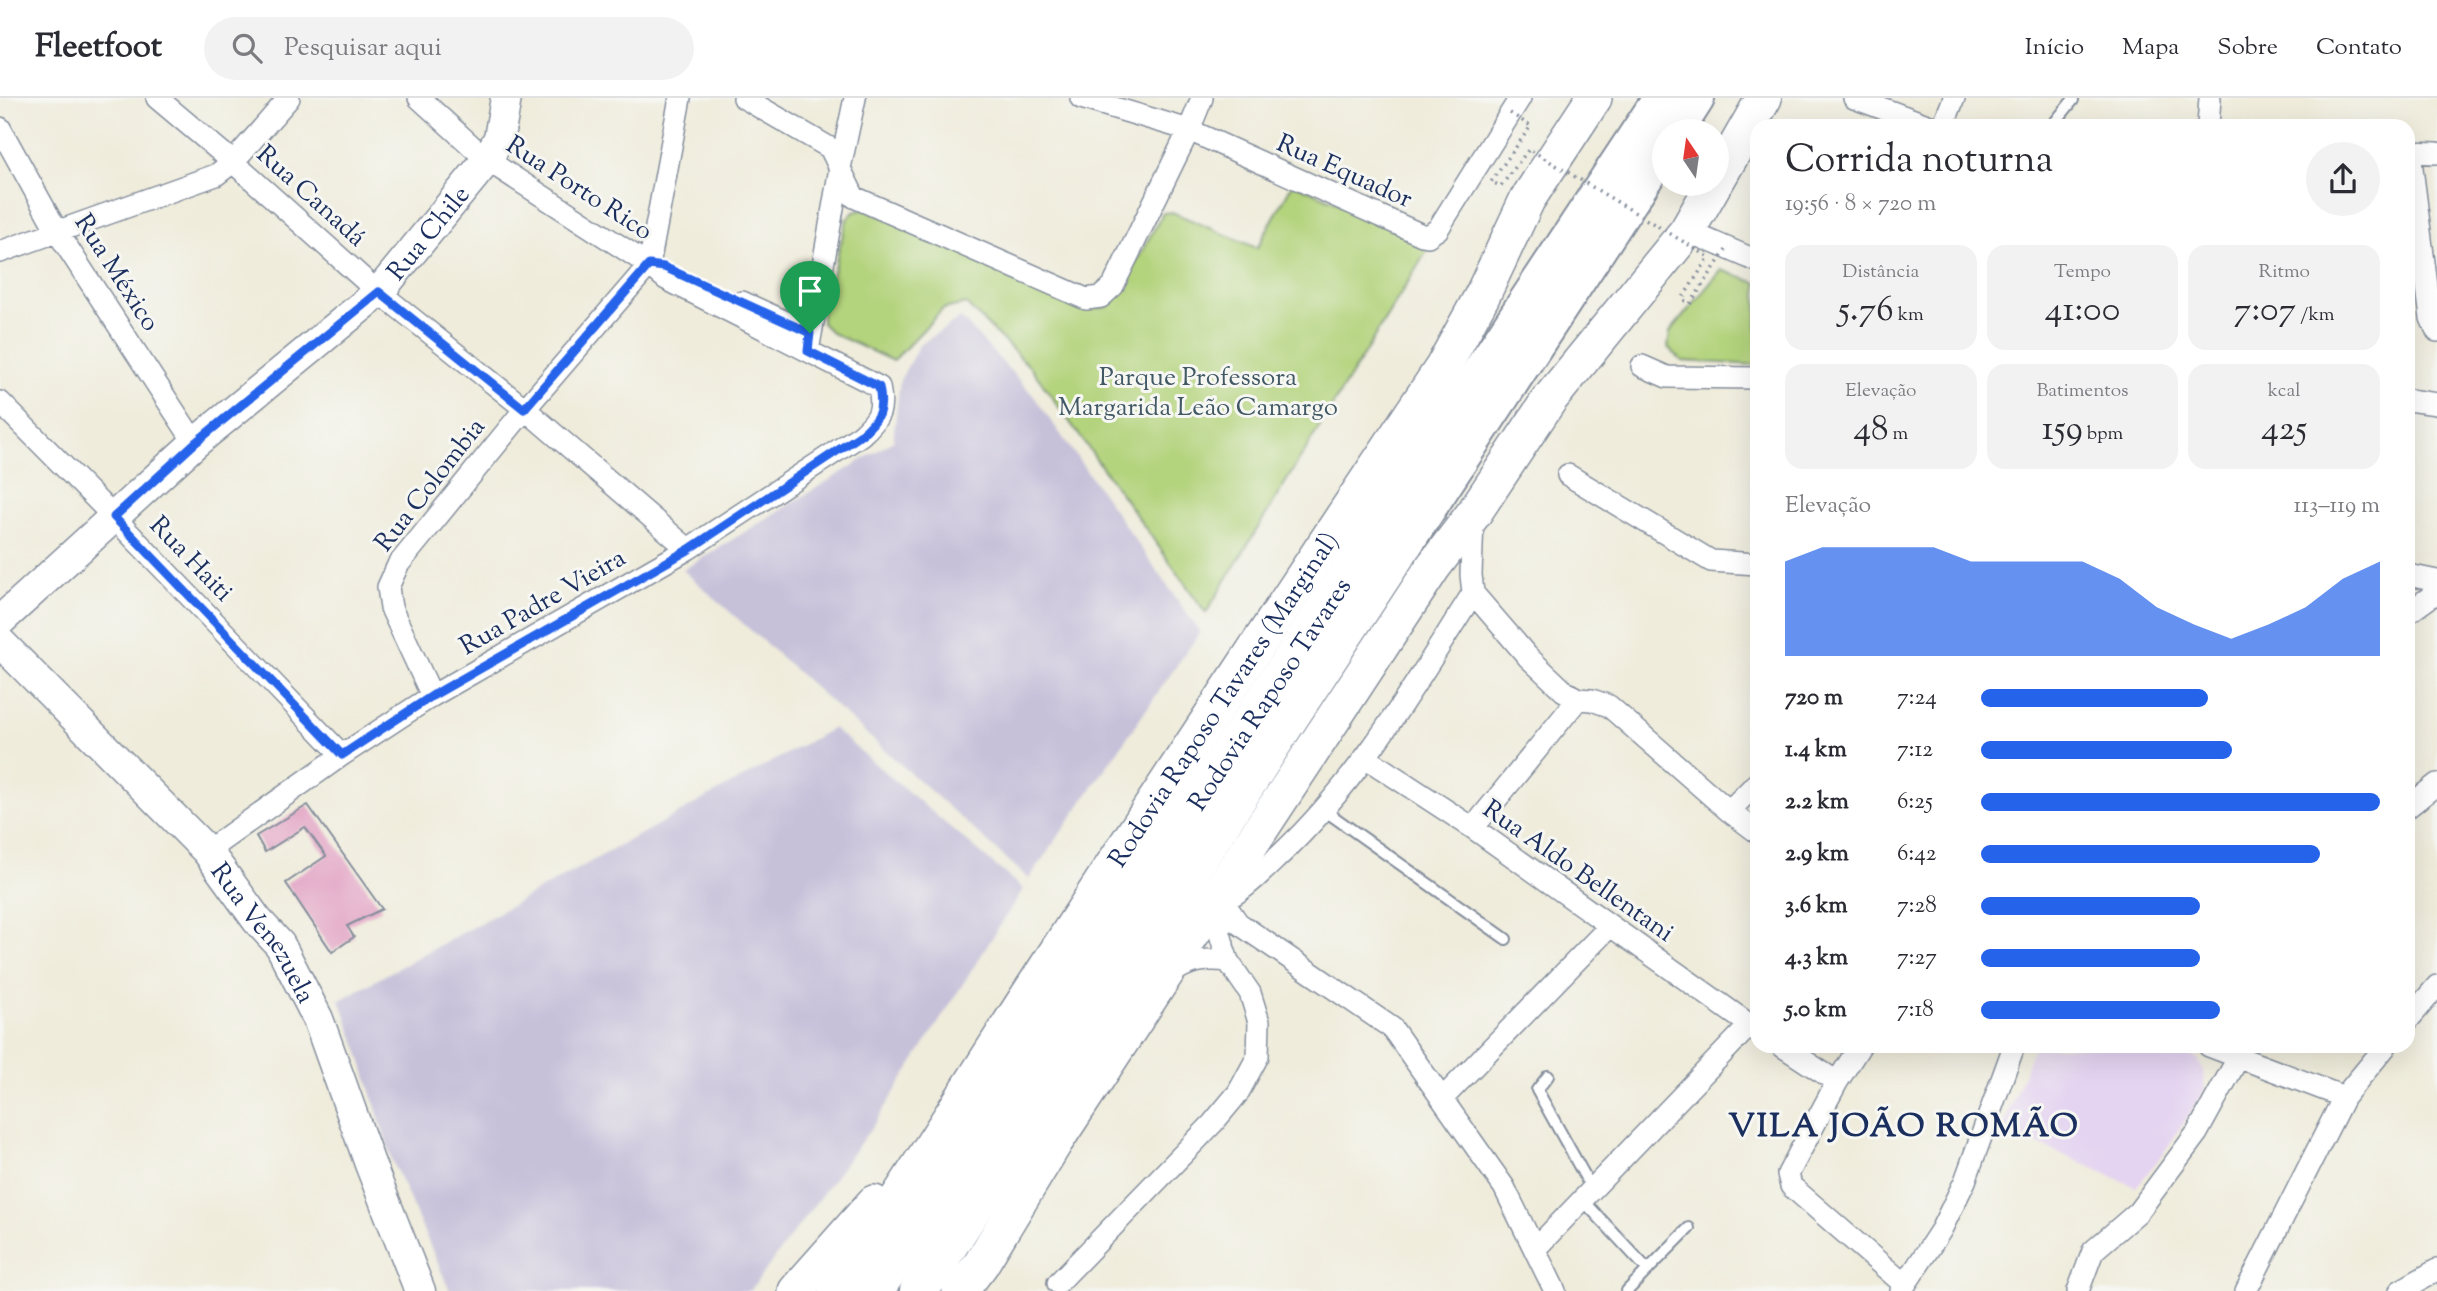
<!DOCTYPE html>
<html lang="pt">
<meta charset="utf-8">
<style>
:root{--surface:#fff;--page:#f2f2f3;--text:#2b2b33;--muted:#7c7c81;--line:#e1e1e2;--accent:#2563eb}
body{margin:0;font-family:"Sorts Mill Goudy",serif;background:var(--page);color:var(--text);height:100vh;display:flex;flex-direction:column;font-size:26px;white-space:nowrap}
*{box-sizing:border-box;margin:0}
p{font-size:23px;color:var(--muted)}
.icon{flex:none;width:38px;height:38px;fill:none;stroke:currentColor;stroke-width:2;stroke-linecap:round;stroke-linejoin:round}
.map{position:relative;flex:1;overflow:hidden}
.panel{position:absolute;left:1750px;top:21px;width:665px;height:934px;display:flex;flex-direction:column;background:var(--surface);border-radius:21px;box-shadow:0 7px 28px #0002}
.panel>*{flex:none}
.needle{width:46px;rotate:347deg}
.controls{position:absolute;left:1652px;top:21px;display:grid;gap:14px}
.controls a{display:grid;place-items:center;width:77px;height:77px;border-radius:50%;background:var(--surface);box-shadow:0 7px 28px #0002;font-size:35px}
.pin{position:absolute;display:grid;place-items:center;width:60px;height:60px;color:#fff;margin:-72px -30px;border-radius:50% 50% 50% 0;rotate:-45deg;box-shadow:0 0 7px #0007}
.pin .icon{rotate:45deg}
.round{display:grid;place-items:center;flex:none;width:74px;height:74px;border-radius:37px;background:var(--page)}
.summary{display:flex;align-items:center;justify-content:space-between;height:119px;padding:0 35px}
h1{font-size:38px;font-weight:600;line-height:52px}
.figures{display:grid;grid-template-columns:repeat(3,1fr);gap:10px;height:119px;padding:7px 35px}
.figures div{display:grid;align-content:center;border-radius:18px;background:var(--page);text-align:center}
.figures b{font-size:35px;font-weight:600}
.figures small{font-size:19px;font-weight:400}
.figures p{font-size:19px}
.chart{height:196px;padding:14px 35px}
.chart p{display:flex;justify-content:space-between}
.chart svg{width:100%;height:126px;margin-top:7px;fill:var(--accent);opacity:.7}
ul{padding:0 35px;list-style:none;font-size:23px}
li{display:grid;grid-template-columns:112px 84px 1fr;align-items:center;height:52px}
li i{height:18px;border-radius:9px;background:var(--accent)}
header{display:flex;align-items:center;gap:42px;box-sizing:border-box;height:98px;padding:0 35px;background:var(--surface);border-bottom:2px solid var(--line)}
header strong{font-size:33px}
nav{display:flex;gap:38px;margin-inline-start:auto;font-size:24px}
.search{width:490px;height:63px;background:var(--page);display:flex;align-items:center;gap:18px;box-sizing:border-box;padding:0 24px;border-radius:38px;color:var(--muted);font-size:26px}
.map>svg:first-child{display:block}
.built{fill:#e4d3f1}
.industrial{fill:#c6c0d9}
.green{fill:#b3d37b;stroke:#67816c;stroke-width:2}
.building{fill:#e3a6c6}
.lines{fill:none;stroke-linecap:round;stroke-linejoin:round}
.service-casing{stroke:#858e9c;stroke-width:14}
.minor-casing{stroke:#858e9c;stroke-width:24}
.secondary-casing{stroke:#858e9c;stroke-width:33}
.trunk-casing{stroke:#858e9c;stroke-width:38}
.motorway-casing{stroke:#858e9c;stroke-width:42}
.service{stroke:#fff;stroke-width:10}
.minor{stroke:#fff;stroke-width:21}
.secondary{stroke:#fff;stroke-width:30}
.trunk{stroke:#fff;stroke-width:35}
.motorway{stroke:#fff;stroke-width:38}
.path-bridge{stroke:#858e9c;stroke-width:3.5;stroke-dasharray:2 5;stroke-linecap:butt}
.route-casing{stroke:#fff;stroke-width:14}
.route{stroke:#2563eb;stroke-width:9}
.labels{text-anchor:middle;stroke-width:6;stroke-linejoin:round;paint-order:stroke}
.street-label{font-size:26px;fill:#1b2f5e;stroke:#f6f6f2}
.park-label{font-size:26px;fill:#415865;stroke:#f6f6f2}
.district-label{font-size:33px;font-weight:bold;letter-spacing:2px;fill:#1b2f5e;stroke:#f6f6f2}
</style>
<header>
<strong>Fleetfoot</strong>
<div class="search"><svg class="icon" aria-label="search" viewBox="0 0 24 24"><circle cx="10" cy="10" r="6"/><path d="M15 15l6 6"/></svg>Pesquisar aqui</div>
<nav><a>Início</a><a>Mapa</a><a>Sobre</a><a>Contato</a></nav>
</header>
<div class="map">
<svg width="2437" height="1193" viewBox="0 0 2437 1193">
<rect width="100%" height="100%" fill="#f6f6f2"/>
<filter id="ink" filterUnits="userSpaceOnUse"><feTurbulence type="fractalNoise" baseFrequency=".0143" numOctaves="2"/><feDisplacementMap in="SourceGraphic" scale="14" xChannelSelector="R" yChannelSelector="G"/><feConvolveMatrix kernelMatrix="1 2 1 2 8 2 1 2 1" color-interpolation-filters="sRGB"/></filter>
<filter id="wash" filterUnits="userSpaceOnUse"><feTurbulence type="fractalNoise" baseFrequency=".00686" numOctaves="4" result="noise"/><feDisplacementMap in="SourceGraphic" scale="28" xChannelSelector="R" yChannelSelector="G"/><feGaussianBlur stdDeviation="1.57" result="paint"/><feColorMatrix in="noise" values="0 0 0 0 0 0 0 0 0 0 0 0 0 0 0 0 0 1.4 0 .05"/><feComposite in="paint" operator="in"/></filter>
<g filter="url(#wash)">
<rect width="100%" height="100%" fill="#efecdb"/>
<!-- built -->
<path class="built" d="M2034,949h138l26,12 5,11 2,20 -42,64 -27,33 -134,-59z"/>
<!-- industrial -->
<path class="industrial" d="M961,220l72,77 167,237 -171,247 -346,-309 210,-129 7,-61 19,-35z
M833,630l190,161 -148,234 -125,168h-300l-58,-131 -34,-111 -18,-49z"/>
<!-- green -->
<path class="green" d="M1293,85l124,54 11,12 -222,364 -174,-244 -66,-65 -23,5 -50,52 -61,-28 -10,-10v-10l25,-94 7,-7 11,-3 231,99 11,-1 8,-7 48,-87 9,-1 85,36z
M1721,172l36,13v82l-75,-4 -14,-14 2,-15z"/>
<g id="blocks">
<!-- building -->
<path class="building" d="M308,707l74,104 -35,17 7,11 -22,15 -46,-69 40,-27 -21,-29 -40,25 -9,-16z"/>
</g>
</g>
<g filter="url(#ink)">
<use href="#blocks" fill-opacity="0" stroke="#858e9c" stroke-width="2"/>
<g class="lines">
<defs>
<path id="service" d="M2052,28l21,-26
M1324,712l182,129
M1548,978l-11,14 55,99
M1582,1101l66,71
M1627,1193l62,-63"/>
<path id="minor" d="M157,0l76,64 136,122 156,125 163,140
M744,0l86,50 24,49 232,102 15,-2 12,-11 76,-156 13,-32
M1081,0l108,32 233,105 6,1 10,-7 82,-131
M1854,0l76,28
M1943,28l11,-28
M2208,28l2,-28
M0,30l58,105 137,210
M2408,54l29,1
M2410,54l21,166 6,13
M1687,133l70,30
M0,154l216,-77 17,-13 56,-64
M742,204l68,31
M808,253l32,-183 15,-70
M1642,268l25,11 90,1
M2408,302l29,4
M0,304l103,104 239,249
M1568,377l143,86 46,3
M2408,477l29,6
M1473,495l55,64 36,34 14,8 14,1 17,6 120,105 28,21
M2408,515l29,-21
M432,598l-41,-88 -3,-21 10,-22 127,-156 124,-144 31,-167
M1366,660l107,70 284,202
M2408,709l29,-23
M1729,713l28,-28
M1473,730l105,-129
M207,753l135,-96 90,-59 256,-147 173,-114c18,-16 23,-24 18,-48l-213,-108 -17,-14 -162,-105 -68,-62
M1224,789l3,20 11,16 154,105 112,159 51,104
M1223,846l-11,-38c28,-11 46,-30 68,-51 81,-76 134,-170 193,-262l-2,-18 2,-57
M1169,878c17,-16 38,-18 59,-15l-4,-12
M2408,922l29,-34
M1782,948l55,36
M1860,948l-23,36 -49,92 3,12 114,99 -4,6
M2209,948l135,51
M1443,1000l167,-172
M1535,1151l215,-224
M1058,1185l155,-160 25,-30 20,-37 1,-34 -9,-29 -22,-32
M1905,1187l36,-55 24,-49 49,-135
M2078,1193l15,-40 45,-39 59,-79 41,-75
M2246,1193l98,-194 42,-51
M2400,1193l37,-21"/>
<g id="secondary">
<path id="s1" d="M0,523l195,-178 184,-151 108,-132 12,-22 7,-40"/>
<path id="s2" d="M0,544l207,209 50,69 23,25 38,74 52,145 50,127"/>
</g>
<g id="trunk">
<path d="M1717,82l47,-82"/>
<path d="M796,1193l78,-88"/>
<path id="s3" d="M836,1193c71,-102 135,-208 203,-312 133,-205 268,-409 404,-612l39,-71 45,-96 67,-102"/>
<path d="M960,1193l21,-27 74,-122 378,-575 41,-54 75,-113 138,-169 27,-47"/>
</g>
<g id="motorway">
<path d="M1674,33l21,-33"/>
<path id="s4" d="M874,1193l789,-1193"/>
<path d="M919,1193l364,-564 381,-581"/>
</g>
</defs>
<!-- service casing -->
<use href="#service" class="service-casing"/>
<!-- minor casing -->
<use href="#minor" class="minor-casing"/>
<!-- secondary casing -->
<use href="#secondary" class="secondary-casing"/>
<!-- trunk casing -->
<use href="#trunk" class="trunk-casing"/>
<!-- motorway casing -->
<use href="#motorway" class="motorway-casing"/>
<!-- service -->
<use href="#service" class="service"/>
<!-- minor -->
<use href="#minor" class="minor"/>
<!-- secondary -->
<use href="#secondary" class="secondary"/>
<!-- trunk -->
<use href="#trunk" class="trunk"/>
<!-- motorway -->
<use href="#motorway" class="motorway"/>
<!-- path-bridge -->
<path class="path-bridge" d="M1510,15l21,13 -40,56 10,4 28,-37 180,108 -27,42 8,5 36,-54"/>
</g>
</g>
<g class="lines" filter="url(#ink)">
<defs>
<path id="route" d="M649,167l15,2 146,66 -2,18 71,36c5,24 0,32 -18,48l-173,115 -256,146 -90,59 -228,-238 81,-74 184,-151 145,117z"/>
</defs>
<!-- route casing -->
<use href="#route" class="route-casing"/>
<!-- route -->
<use href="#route" class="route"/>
</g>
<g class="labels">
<!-- street labels -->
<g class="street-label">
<text transform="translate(1345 72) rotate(24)" y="9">Rua Equador</text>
<text transform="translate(580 89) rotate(33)" y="9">Rua Porto Rico</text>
<text transform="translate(312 97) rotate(42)" y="9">Rua Canadá</text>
<text dy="9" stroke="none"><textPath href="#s1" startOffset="579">Rua Chile</textPath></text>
<text transform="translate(118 174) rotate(57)" y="9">Rua México</text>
<text transform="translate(429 386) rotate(-52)" y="9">Rua Colombia</text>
<text transform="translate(192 460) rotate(46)" y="9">Rua Haiti</text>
<text transform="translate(542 503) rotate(-30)" y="9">Rua Padre Vieira</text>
<text dy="9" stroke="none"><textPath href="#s4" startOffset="716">Rodovia Raposo Tavares</textPath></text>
<text dy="9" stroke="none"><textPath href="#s3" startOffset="707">Rodovia Raposo Tavares (Marginal)</textPath></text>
<text transform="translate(1579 772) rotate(35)" y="9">Rua Aldo Bellentani</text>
<text dy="9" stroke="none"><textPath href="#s2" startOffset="394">Rua Venezuela</textPath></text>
</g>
<!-- park labels -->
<g class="park-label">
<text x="1198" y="287">Parque Professora<tspan x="1198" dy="30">Margarida Leão Camargo</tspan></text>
</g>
<!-- district labels -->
<g class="district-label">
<text x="1904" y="1038">VILA JOÃO ROMÃO</text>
</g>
</g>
</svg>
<div class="controls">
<a><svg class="needle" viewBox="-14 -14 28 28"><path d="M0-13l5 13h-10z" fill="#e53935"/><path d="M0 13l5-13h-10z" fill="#7c7c81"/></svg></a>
</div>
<div class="pin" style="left:810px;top:235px;background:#1e9e55"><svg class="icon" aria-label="arrive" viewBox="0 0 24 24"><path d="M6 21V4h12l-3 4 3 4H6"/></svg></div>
<section class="panel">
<div class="summary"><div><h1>Corrida noturna</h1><p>19:56 · 8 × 720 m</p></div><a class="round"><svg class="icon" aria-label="share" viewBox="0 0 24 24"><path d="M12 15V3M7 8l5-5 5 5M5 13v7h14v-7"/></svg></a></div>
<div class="figures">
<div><p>Distância</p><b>5.76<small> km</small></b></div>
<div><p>Tempo</p><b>41:00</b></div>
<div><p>Ritmo</p><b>7:07<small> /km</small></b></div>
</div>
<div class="figures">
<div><p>Elevação</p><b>48<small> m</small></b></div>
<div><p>Batimentos</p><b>159<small> bpm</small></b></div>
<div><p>kcal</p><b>425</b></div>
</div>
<div class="chart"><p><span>Elevação</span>113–119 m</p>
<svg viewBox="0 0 160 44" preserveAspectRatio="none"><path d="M0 44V11L10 6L20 6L30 6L40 6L50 11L60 11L70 11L80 11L90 17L100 27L110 33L120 38L130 33L140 27L150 17L160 11V44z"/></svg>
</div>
<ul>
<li><b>720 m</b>7:24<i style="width:57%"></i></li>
<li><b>1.4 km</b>7:12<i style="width:63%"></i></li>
<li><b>2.2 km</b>6:25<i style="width:100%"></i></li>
<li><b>2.9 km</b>6:42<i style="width:85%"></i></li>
<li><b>3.6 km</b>7:28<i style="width:55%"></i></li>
<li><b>4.3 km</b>7:27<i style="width:55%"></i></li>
<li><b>5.0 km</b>7:18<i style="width:60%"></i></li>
</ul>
</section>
</div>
